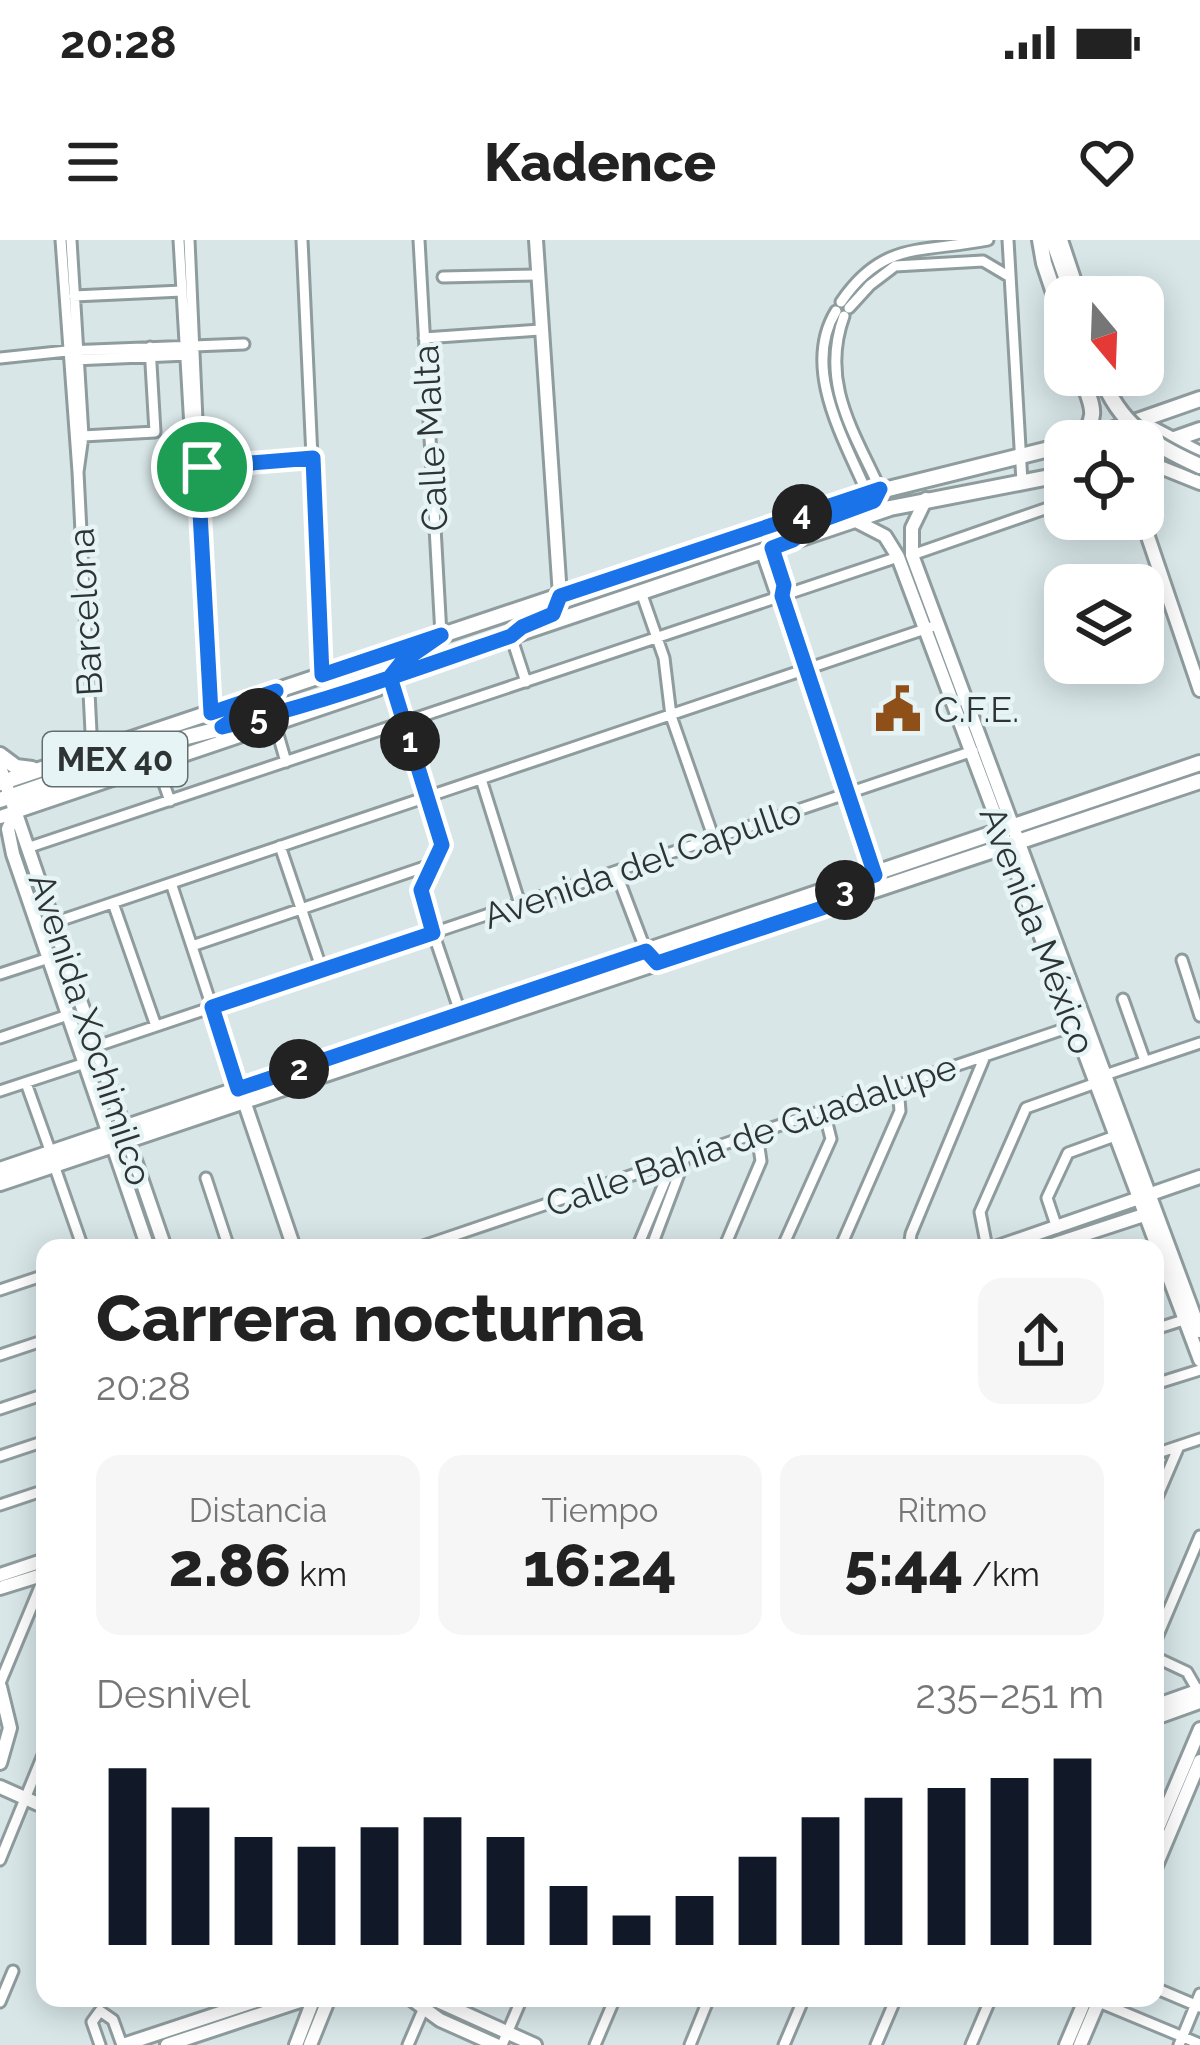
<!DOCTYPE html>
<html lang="es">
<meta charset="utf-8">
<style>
:root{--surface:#fff;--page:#f6f6f6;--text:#222;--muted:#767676;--accent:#111827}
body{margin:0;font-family:Raleway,sans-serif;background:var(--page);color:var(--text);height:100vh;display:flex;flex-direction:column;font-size:45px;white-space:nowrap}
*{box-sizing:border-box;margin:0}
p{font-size:39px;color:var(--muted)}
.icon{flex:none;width:66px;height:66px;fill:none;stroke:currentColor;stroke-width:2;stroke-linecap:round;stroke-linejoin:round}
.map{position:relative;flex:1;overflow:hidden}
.panel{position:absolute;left:36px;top:999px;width:1128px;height:768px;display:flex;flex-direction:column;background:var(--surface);border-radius:24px;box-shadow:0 6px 30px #0003}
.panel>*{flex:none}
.needle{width:78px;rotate:161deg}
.tools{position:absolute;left:1044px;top:36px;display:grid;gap:24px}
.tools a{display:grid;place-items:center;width:120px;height:120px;border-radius:24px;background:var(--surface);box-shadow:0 6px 30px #0003;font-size:60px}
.pin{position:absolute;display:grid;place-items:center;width:102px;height:102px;color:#fff;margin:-51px;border:6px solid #fff;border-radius:50%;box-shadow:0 3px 12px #0007}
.km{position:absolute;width:60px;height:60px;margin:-30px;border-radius:50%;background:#222;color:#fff;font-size:33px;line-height:60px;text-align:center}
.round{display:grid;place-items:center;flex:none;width:126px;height:126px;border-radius:24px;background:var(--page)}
.headline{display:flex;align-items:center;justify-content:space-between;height:204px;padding:0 60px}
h1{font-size:66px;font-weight:800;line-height:90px}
.stats{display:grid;grid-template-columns:repeat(3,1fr);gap:18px;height:204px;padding:12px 60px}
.stats div{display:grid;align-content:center;border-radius:24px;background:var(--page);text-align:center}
.stats b{font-size:60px;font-weight:800}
.stats small{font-size:33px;font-weight:400}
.stats p{font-size:33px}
.chart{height:336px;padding:24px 60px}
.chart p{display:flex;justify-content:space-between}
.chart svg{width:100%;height:216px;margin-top:12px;stroke:var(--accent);stroke-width:6}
.status{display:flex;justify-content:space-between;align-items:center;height:84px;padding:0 60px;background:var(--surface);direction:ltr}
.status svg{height:33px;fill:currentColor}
header{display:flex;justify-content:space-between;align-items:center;height:156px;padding:0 60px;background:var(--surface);font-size:54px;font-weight:800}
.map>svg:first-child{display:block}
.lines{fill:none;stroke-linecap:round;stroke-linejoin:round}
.street-casing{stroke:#8f9c9e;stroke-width:15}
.secondary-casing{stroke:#8f9c9e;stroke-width:18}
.primary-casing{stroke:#8f9c9e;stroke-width:20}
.street{stroke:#fff;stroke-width:9}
.secondary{stroke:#fff;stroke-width:12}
.primary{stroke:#fff;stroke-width:14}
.primary-bridge-casing{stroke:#8f9c9e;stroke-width:20;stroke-linecap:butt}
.primary-bridge{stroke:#fff;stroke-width:14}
.route-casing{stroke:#fff;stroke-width:24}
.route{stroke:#1a73e8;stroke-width:15}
.labels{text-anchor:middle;stroke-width:9;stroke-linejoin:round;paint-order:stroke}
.shield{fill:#e6f4f5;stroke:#656e6e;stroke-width:3}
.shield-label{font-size:33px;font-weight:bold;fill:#2e3434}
.street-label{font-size:36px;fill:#2e3434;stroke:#e6f4f5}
.poi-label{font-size:36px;fill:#2e3434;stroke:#e6f4f5;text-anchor:start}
</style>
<div class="status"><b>20:28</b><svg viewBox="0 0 49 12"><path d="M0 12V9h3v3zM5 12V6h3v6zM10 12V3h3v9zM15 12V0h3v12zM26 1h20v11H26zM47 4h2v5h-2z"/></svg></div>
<header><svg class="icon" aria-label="menu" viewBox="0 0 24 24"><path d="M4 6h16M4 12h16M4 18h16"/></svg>Kadence<svg class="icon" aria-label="heart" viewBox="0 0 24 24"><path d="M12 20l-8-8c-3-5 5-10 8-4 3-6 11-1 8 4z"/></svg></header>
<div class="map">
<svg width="1200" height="1805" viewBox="0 0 1200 1805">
<rect width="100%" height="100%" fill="#d8e6e8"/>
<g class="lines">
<defs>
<path id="street" d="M61,0l17,232 14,280
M71,0l12,196 -5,36
M179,0l14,239 5,12
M189,0l21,473
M302,0l20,435
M419,0l22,395
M1008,0l14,242
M443,37l94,-2
M74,56l108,-5
M841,62c42,-62 81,-49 147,-62
M849,68l21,-23 25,-19 88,-5 27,16
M836,71c-35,57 8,128 31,182
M424,98l116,-8
M0,118l67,-7 177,-7
M73,120l115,-5
M83,196l72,-4 -5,-85
M202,227l111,-9
M798,296l19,-14 57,-21 6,-12c-27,-59 -60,-107 -36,-173
M772,307l12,38 -2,11
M761,311l13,38 8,7 93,279
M912,315l153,-53
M641,352l23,66 7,58 43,123
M511,396l15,46
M390,437l50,154c5,29 -19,40 -19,66l40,118
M275,484l11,38
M156,521l14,40
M481,539l39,125
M280,606l42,124
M30,607l868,-290
M616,632l30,79
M171,643l68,206
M113,663l43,123
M38,688l899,-303
M192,706l244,-83
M1182,720l18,56
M0,734l49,-16
M1123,759l22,62
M0,798l68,-23
M97,806l876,-295
M26,843l25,70
M0,851l85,-28
M54,925l29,83
M206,938l23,70
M1057,988l-10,-30 21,-45 47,-17
M417,1008l659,-223
M637,1008l36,-86
M651,1008l34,-90
M724,1008l37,-87 -4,-27
M782,1008l49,-109 -7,-28
M840,1008l60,-137 -2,-25
M909,1008l2,-14 74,-178
M987,1008l-7,-36 46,-104 70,-25 9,-8 95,-32
M0,1050l45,-15
M1155,1089l35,-11
M0,1115l45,-15
M1155,1144l45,-14
M0,1169l45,-15
M1155,1214l45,-15
M0,1216l45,-15
M1155,1262l24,-56
M0,1265l45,-15
M1155,1402l45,-106
M1155,1417l32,15 11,19
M0,1443l45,-108
M0,1620l45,-110
M1155,1748l45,19
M1094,1760l106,44
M0,1762l13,-31
M100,1805l-8,-23 8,-11 13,9 9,25
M408,1805l18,-42
M502,1805l20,-47
M595,1805l20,-47
M690,1805l19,-47
M784,1805l20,-47
M876,1805l20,-47
M971,1805l20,-47
M1179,1805l21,-51"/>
<path id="secondary" d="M536,0l24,356
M1061,0l19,57
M1137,180l63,33
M1143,227h17l40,16
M926,259l-14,29v27l288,776
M1142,279l58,171
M854,280l31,16 13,21 302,803
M0,527l165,481
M16,571l-8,18 5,25 135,394
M0,577l378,-128 11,-11
M244,861l50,147
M995,1008l205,-71
M1043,1008l107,-35
M0,1335l45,-15
M0,1348l45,-14
M0,1447l10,41 -10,35
M1155,1466l45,-16
M1155,1478l45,-16
M0,1547l45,20
M1155,1595l45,-106
M1155,1628l45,-107
M410,1758l30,22 56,25
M431,1758l104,47
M123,1805l142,-47
M167,1805l142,-47
M296,1805l18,-47
M310,1805l19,-47
M1066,1805l20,-47
M1080,1805l20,-47"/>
<path id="primary" d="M1040,0l4,23 21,63
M1053,0l20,57
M1079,201c22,-28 12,-35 2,-66
M1080,201l120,-42
M1143,210l57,-20
M390,437l12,-15 26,-16
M0,515l16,12 16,2
M0,543l852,-285 213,-53
M0,560l175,-60 95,-24 120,-39 500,-169 175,-34
M16,571l13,-11 138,-48
M0,930l1200,-407
M0,943l1200,-402"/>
</defs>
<!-- street casing -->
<use href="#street" class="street-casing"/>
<!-- secondary casing -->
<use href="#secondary" class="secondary-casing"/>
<!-- primary casing -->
<use href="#primary" class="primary-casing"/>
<!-- street -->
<use href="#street" class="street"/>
<!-- secondary -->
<use href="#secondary" class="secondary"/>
<!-- primary -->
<use href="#primary" class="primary"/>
<defs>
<path id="primary-bridge" d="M1101,135c18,50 52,70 99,91"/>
</defs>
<!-- primary-bridge casing -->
<use href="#primary-bridge" class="primary-bridge-casing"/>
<!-- primary-bridge -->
<use href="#primary-bridge" class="primary-bridge"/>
</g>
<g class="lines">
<defs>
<path id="route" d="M202,227l111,-9 9,217 119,-40 -39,27 -12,15 52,168 -21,45 12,43 -221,74 26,82 408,-138 11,12 180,-60c3,-18 23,-22 38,-28l-93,-279 2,-11 -12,-37 21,-8 24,-18 57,-21 6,-12 -320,107 -7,18 -31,13 -11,9c-95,33 -191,68 -289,91l54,-36 -65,22 -12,-219 3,-27"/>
</defs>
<!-- route casing -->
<use href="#route" class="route-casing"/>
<!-- route -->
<use href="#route" class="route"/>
</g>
<!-- icons -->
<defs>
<symbol id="civic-bare" viewBox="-9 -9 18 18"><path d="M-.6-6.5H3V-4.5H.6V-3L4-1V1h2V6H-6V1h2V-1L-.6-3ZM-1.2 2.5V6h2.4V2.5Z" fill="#8f4f19" stroke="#e6f4f5" stroke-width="2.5" paint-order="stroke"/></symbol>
</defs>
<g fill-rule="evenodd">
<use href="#civic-bare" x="865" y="436" width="66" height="66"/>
</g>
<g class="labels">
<!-- shield labels -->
<rect class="shield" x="43" y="492" width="144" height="54" rx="9"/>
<g class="shield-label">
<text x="115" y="531">MEX 40</text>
</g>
<!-- street labels -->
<g class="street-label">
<text transform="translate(430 198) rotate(-93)" y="13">Calle Malta</text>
<text transform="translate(85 372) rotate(-93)" y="13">Barcelona</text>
<text transform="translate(642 623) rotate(-19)" y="13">Avenida del Capullo</text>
<text transform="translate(1038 690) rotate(69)" y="13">Avenida México</text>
<text transform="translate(91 789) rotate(72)" y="13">Avenida Xochimilco</text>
<text transform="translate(751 895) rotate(-19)" y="13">Calle Bahía de Guadalupe</text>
</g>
<!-- poi labels -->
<g class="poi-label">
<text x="934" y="482">C.F.E.</text>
</g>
</g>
</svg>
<div class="tools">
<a><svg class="needle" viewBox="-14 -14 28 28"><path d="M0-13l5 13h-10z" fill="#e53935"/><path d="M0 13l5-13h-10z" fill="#767676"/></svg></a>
<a><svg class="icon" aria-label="locate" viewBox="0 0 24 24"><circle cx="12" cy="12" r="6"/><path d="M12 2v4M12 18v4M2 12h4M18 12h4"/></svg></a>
<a><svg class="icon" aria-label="layers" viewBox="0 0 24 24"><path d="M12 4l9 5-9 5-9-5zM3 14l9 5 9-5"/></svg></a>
</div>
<div class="pin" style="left:202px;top:227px;background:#1e9e55"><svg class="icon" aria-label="arrive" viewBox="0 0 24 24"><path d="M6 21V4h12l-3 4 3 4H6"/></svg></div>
<b class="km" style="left:410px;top:501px">1</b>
<b class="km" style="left:299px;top:829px">2</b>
<b class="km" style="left:845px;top:650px">3</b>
<b class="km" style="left:802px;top:274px">4</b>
<b class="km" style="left:259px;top:478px">5</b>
<section class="panel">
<div class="headline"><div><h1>Carrera nocturna</h1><p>20:28</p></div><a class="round"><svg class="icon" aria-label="share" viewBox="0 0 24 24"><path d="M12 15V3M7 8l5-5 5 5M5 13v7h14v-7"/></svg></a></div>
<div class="stats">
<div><p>Distancia</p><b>2.86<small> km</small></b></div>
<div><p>Tiempo</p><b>16:24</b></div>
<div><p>Ritmo</p><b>5:44<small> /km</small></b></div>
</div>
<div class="chart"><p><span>Desnivel</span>235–251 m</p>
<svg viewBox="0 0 160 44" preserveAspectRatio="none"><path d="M5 44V8M15 44V16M25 44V22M35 44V24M45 44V20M55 44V18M65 44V22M75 44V32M85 44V38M95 44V34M105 44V26M115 44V18M125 44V14M135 44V12M145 44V10M155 44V6"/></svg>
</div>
</section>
</div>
